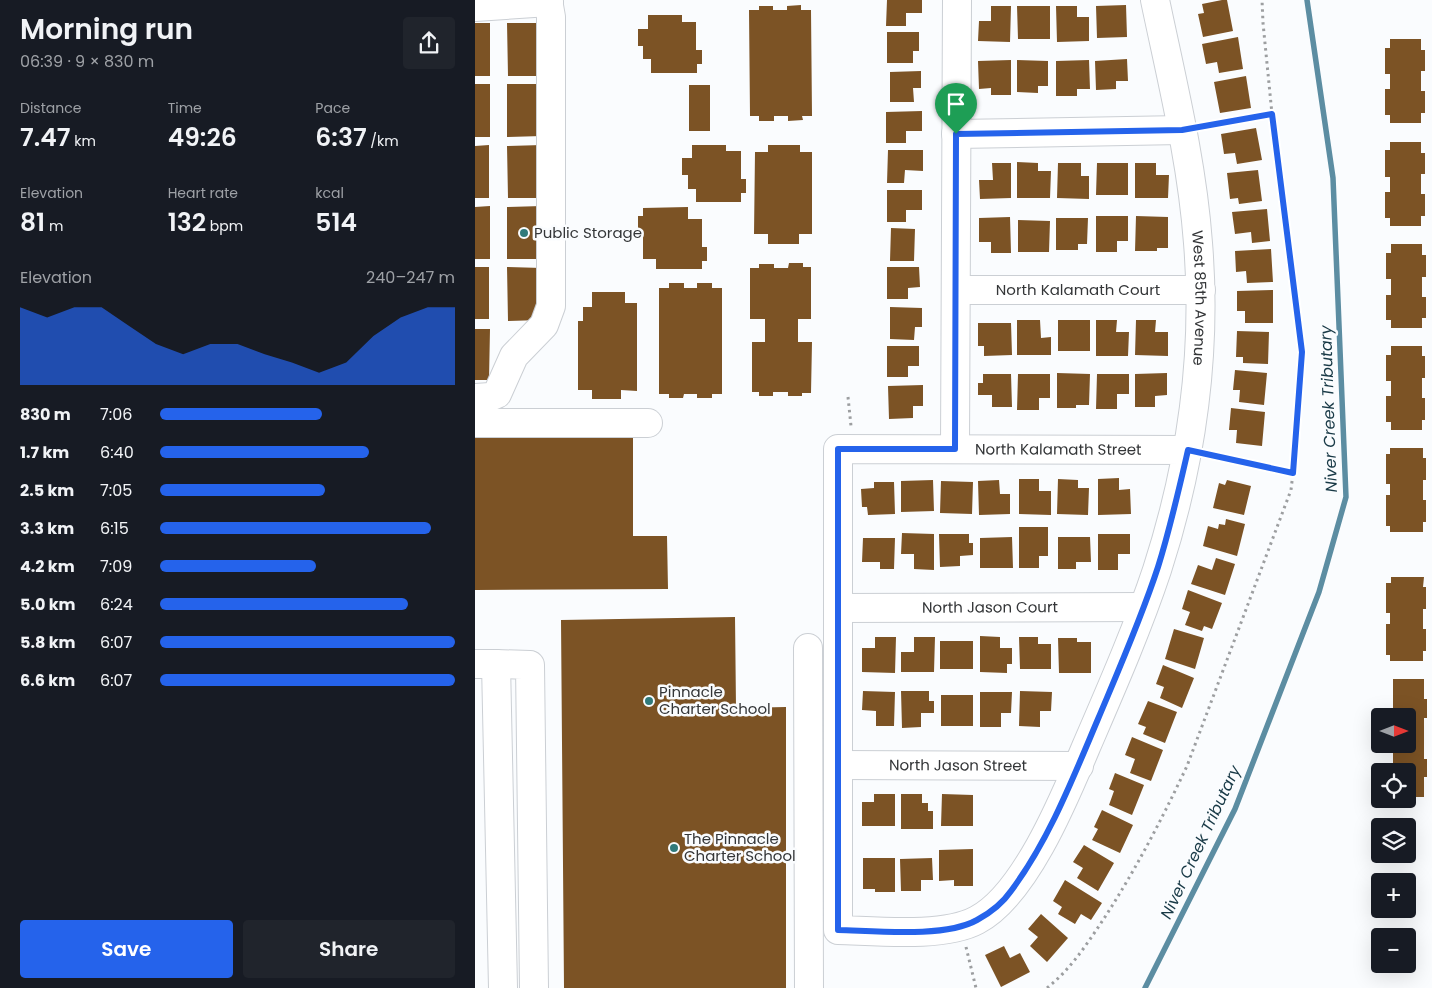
<!DOCTYPE html>
<meta charset="utf-8">
<style>
:root{--surface:#171b24;--page:#20242c;--text:#f1f3f6;--muted:#9ea1a6;--accent:#2563eb}
body{margin:0;font-family:Poppins,sans-serif;background:var(--page);color:var(--text);height:100vh;display:flex;flex-direction:column;font-size:19px;white-space:nowrap}
*{box-sizing:border-box;margin:0}
p{font-size:16px;color:var(--muted)}
.icon{flex:none;width:28px;height:28px;fill:none;stroke:currentColor;stroke-width:2;stroke-linecap:round;stroke-linejoin:round}
.map{position:relative;flex:1;overflow:hidden}
.side{display:flex;flex-direction:column;background:var(--surface);width:475px}
.side>*{flex:none}
.needle{width:32px;rotate:90deg}
.tools{position:absolute;left:896px;top:708px;display:grid;gap:10px}
.tools a{display:grid;place-items:center;width:45px;height:45px;border-radius:5px;background:var(--surface);box-shadow:0 5px 20px #0002;font-size:25px}
.pin{position:absolute;display:grid;place-items:center;width:42px;height:42px;color:#fff;margin:-51px -21px;border-radius:50% 50% 50% 0;rotate:-45deg;box-shadow:0 0 5px #0007}
.pin .icon{rotate:45deg}
.round{display:grid;place-items:center;flex:none;width:52px;height:52px;border-radius:5px;background:var(--page)}
.head{display:flex;align-items:center;justify-content:space-between;height:85px;padding:0 20px}
h1{font-size:28px;font-weight:600;line-height:38px}
.stats{display:grid;grid-template-columns:repeat(3,1fr);gap:8px;height:85px;padding:5px 20px}
.stats div{display:grid;align-content:center}
.stats b{font-size:25px;font-weight:600}
.stats small{font-size:14px;font-weight:400}
.stats p{font-size:14px}
.chart{height:140px;padding:10px 20px}
.chart p{display:flex;justify-content:space-between}
.chart svg{width:100%;height:90px;margin-top:5px;fill:var(--accent);opacity:.7}
.action{display:flex;gap:10px;margin-top:auto;padding:10px 20px}
.action a{flex:1;height:58px;border-radius:5px;background:var(--accent);color:#fff;font-size:20px;font-weight:600;line-height:58px;text-align:center}
.action a+a{background:var(--page);color:var(--text)}
ul{padding:0 20px;list-style:none;font-size:16px}
li{display:grid;grid-template-columns:80px 60px 1fr;align-items:center;height:38px}
li i{height:12px;border-radius:6px;background:var(--accent)}
main{display:flex;flex:1;min-height:0}
.map>svg:first-child{display:block}
.lines{fill:none;stroke-linecap:round;stroke-linejoin:round}
.stream{stroke:#5c8da2;stroke-width:5.5}
.building{fill:#7c5325}
.minor-casing{stroke:#cbcfd4;stroke-width:30}
.path{stroke:#9c9ea0;stroke-width:3;stroke-dasharray:2.5 4;stroke-linecap:butt}
.minor{stroke:#fff;stroke-width:28}
.route-casing{stroke:#fff;stroke-width:10}
.route{stroke:#2563eb;stroke-width:6}
.poi-dot{fill:#307a7b;stroke:#fafcfe;stroke-width:2}
.labels{text-anchor:middle;stroke-width:5;stroke-linejoin:round;paint-order:stroke}
.poi-label{font-size:15px;fill:#343638;stroke:#fafcfe;text-anchor:start}
.street-label{font-size:15px;fill:#343638;stroke:#fafcfe}
.water-label{font-size:16px;font-style:italic;fill:#183946;stroke:#fafcfe}
</style>
<main>
<section class="side">
<div class="head"><div><h1>Morning run</h1><p>06:39 · 9 × 830 m</p></div><a class="round"><svg class="icon" aria-label="share" viewBox="0 0 24 24"><path d="M12 15V3M7 8l5-5 5 5M5 13v7h14v-7"/></svg></a></div>
<div class="stats">
<div><p>Distance</p><b>7.47<small> km</small></b></div>
<div><p>Time</p><b>49:26</b></div>
<div><p>Pace</p><b>6:37<small> /km</small></b></div>
</div>
<div class="stats">
<div><p>Elevation</p><b>81<small> m</small></b></div>
<div><p>Heart rate</p><b>132<small> bpm</small></b></div>
<div><p>kcal</p><b>514</b></div>
</div>
<div class="chart"><p><span>Elevation</span>240–247 m</p>
<svg viewBox="0 0 160 44" preserveAspectRatio="none"><path d="M0 44V6L10 11L20 6L30 6L40 15L50 24L60 29L70 24L80 24L90 29L100 33L110 38L120 33L130 20L140 11L150 6L160 6V44z"/></svg>
</div>
<ul>
<li><b>830 m</b>7:06<i style="width:55%"></i></li>
<li><b>1.7 km</b>6:40<i style="width:71%"></i></li>
<li><b>2.5 km</b>7:05<i style="width:56%"></i></li>
<li><b>3.3 km</b>6:15<i style="width:92%"></i></li>
<li><b>4.2 km</b>7:09<i style="width:53%"></i></li>
<li><b>5.0 km</b>6:24<i style="width:84%"></i></li>
<li><b>5.8 km</b>6:07<i style="width:100%"></i></li>
<li><b>6.6 km</b>6:07<i style="width:100%"></i></li>
</ul>
<div class="action"><a>Save</a><a>Share</a></div>
</section>
<div class="map">
<svg width="957" height="988" viewBox="0 0 957 988">
<rect width="100%" height="100%" fill="#fafcfe"/>
<g class="lines">
<!-- stream -->
<path class="stream" d="M670,988l90,-179 84,-217 27,-95 -13,-319 -26,-178"/>
</g>
<!-- building -->
<path class="building" d="M412,0h35v13h-16v13h-20z
M747,0h5l6,31 -30,6 -5,-23 6,-1 -2,-9z
M326,5v5h10l1,106h-10l1,4 -15,1v-5h-14v5h-15v-5h-9l-1,-106h10v-4h14v4h14v-4z
M651,5l1,32 -30,1 -1,-32z
M516,6h20l-1,36 -32,-1 1,-20h12z
M542,6h33v33h-32z
M581,6h21v11h12v24l-32,1z
M173,15h34v7h14v28h6v14h-5v9h-46v-14h-8v-13h-5v-17h10z
M0,23h15v53h-15z
M32,23h34l1,53h-34z
M412,32h32v19h-6v12h-26z
M763,37l5,32 -24,4 -2,-11 -11,2 -4,-20z
M915,39h31v11h4v21h-4v20h4v22h-4v10h-31v-8h-5v-26h5v-15h-5v-26h5z
M652,59l1,22h-12v8l-20,1 -1,-29z
M536,60v35h-20v-7l-12,1 -1,-28z
M542,60l31,1v25h-10v7l-21,-1z
M614,60l1,29h-13v7h-21v-35z
M446,71v17h-8l1,14h-24v-30z
M771,76l5,32 -31,5 -6,-31z
M0,84h15v53h-15z
M32,84h34l1,52 -35,1z
M214,85h21v46h-21z
M447,111v20h-16v12h-20v-31z
M781,128l6,32 -25,4 -2,-11 -11,1 -3,-20z
M915,142h31v11h4v21h-4v20h4v22h-4v10h-31v-8h-5v-26h5v-15h-5v-27h5z
M14,145v53h-14v-52z
M67,145v53h-34l-1,-52z
M217,145h34v6h15v28h5v14h-5v9h-45v-13h-8v-14h-6v-17h10z
M293,145h32v7h12v82h-13v10h-31v-10h-14l1,-82h13z
M413,150h35v21l-18,-1 -1,13h-17z
M542,162l21,1v8h13l-1,27h-33z
M517,163h19v35l-31,1 -1,-19h14z
M583,163h23v13h8v23l-32,-1z
M622,163h31v32h-32z
M660,163h21v12h13l-1,23h-33z
M783,170l4,31 -23,3 -1,-6 -8,1 -3,-26z
M412,190h35v20h-16v12h-19z
M15,206v53h-15v-52z
M67,206v53h-35v-52z
M213,207v12h14v28h5v14h-5v8h-46v-10h-13v-28h-5v-15h5v-8z
M792,209l3,32 -18,2 -1,-11 -16,2 -3,-22z
M621,216h32v25h-11v11h-21z
M661,216l32,1v31h-11v3h-22z
M535,217l1,36h-20v-11h-12v-24z
M581,218h32l-1,26h-9v6h-22z
M543,220l32,1 -1,31h-31z
M416,228l24,1 -1,32h-24z
M916,244h31v11h4v22h-4v20h4v21h-4v10h-31v-8h-5v-25h5v-16h-5v-26h5z
M796,249l2,33 -26,1 -1,-12 -10,1 -1,-21z
M314,263h14v4h8v52h-13v23h14l-1,51h-9v3h-14v-4h-15v4h-14v-4h-7v-50h13v-23h-15v-51h9v-4h15v4h14z
M0,267h14v52h-14z
M32,267l35,1 -1,52 -33,1z
M412,267h32l1,20 -12,1v11h-21z
M194,283h15v5h13v-5h15v5h10v106h-10v4h-15v-4h-13l-1,4h-14v-4h-10v-106h10z
M798,290v33h-28v-12h-8v-20z
M117,292h33v11h12v88l-16,-1v9h-29v-9h-14v-69h5v-14h9z
M415,307l32,1v19h-7l-1,13 -24,-1z
M542,320h23l1,18 10,-1v18h-34z
M583,320h32v31h-32z
M621,320h21l-1,12h13l-1,24h-32z
M661,320h20l-1,12h13v24l-33,-1z
M503,323h33l1,32 -28,1v-10h-6z
M0,329h15l-1,51h-14z
M762,331l32,1 -1,32 -25,-1v-6h-7z
M412,346h32v20h-11v11h-21z
M916,346h31v10h3v22h-3v20h3v22h-3v10h-31v-8h-5v-26h5v-15h-5v-26h5z
M760,370l32,3 -3,32 -25,-3 1,-12h-7z
M582,373l33,1 -1,31h-13v3h-19z
M692,373v22l-12,1v11h-20v-33z
M508,374h28l1,33h-20v-12h-14v-12h5z
M543,374h32v24h-11v12h-22z
M622,374h32v20h-12v15h-21z
M448,385v21h-10v12l-24,1 -1,-33z
M756,408l34,4 -3,34 -26,-3 1,-13h-8z
M158,432v104h34l1,53 -193,1v-157z
M915,448h33v10h3v22h-3v20h3v22h-3v10h-33v-6h-4v-31h4v-11h-4v-30h4z
M644,478v12l11,-1 1,25 -33,1v-36z
M544,479h20v12h12v24l-32,-1z
M583,479l20,1v8h11l-1,27 -31,-1z
M458,480l1,31 -33,1v-31z
M524,480l1,14h10v20l-31,1 -1,-34z
M752,480l24,6 -7,29 -31,-7 6,-25 6,2z
M466,481l32,1 -1,32 -32,-1z
M399,482h20l1,32 -27,1 -1,-8h-5l-1,-18 13,-1z
M751,519l19,5 -8,32 -34,-10 5,-20 10,3 1,-5 6,1z
M544,527h29v29h-9v12h-20z
M427,533l32,1v36l-20,-1v-15h-13z
M464,534h30v9h4v12l-13,1v10l-20,1z
M623,534h32v20h-12v16h-20z
M537,537l1,31h-33v-30z
M583,537h32l1,25h-15v7h-18z
M388,538h32l-1,31h-14v-7h-18z
M741,558l19,6 -10,31 -34,-11 7,-19 14,5z
M916,577h33l-1,10h3v22h-3v20h3v22h-3v10h-33v-6h-4v-31h4v-11h-4v-30h5z
M713,590l34,13 -10,26 -8,-3 -2,5 -17,-6 5,-13 -8,-3z
M260,617l1,91 50,-1v281h-222l-3,-368z
M699,629l30,9 -9,31 -30,-10z
M505,636l20,1v11h12v16h-5v9l-27,-1z
M400,637h21l-1,36 -33,-1v-24h13z
M439,637h21l-1,35h-33v-20h13z
M544,637h19v7h13v25h-31z
M583,638h19v4h14v31h-32z
M465,641h33v28h-33z
M688,665l31,13 -12,30 -22,-10 4,-11 -8,-3z
M918,679h31v20h3v19h-3v41h3v18h-3v20h-17v-26h-14v-27h14v-28h-14z
M388,691l32,1 -1,34h-18v-15l-14,-1z
M426,691h28v10h5v12h-13v14l-19,1z
M545,691l32,1 -1,19h-11v16l-21,-1z
M505,692h32l-1,21h-10v14h-21z
M466,695h32v31h-32z
M673,701l29,11 -12,31 -22,-9 3,-7 -8,-3z
M657,737l31,13 -12,31 -21,-8 5,-14 -10,-4z
M640,773l29,12 -12,30 -23,-10 5,-14 -5,-2z
M399,794h21v32h-33v-24h12z
M426,794h21v9h6v8h5v18h-32z
M467,794l31,1v31h-32z
M627,810l31,15 -13,28 -28,-13 6,-11 -4,-2z
M609,845l30,18 -16,28 -21,-13 6,-10 -10,-6z
M498,849v37h-19v-6l-15,1v-31z
M388,858h32v34h-20v-3h-12z
M457,858l1,22h-12v11h-20l-1,-32z
M590,880l37,23 -11,17 -10,-6 -6,10 -17,-10 4,-7 -9,-6z
M566,914l27,24 -21,24 -17,-16 8,-9 -10,-8z
M529,946l6,12 10,-5 10,19 -29,15 -16,-32z"/>
<g class="lines">
<defs>
<g id="minor">
<path id="s1" d="M680,0c17,81 37,161 43,243 9,110 -7,222 -41,327 -20,60 -46,119 -71,177 -21,50 -61,148 -109,173 -33,18 -101,11 -139,10v-481l350,1"/>
<path d="M0,7l74,-5"/>
<path d="M481,134l226,-4"/>
<path id="s2" d="M481,290h245"/>
<path d="M0,398l15,-1 7,-3 17,-38 30,-31 7,-19v-289l-3,-17"/>
<path d="M0,423h173"/>
<path d="M480,449l2,-449"/>
<path id="s3" d="M363,608l305,-1"/>
<path d="M333,648l1,340"/>
<path d="M0,664h21l7,324"/>
<path d="M21,664l34,1 4,323"/>
<path id="s4" d="M363,765l241,1"/>
</g>
</defs>
<!-- minor casing -->
<use href="#minor" class="minor-casing"/>
<!-- path -->
<path class="path" d="M729,126l68,-12
M373,397l3,29
M733,454l85,19
M491,947l10,41
M572,988c23,-18 40,-44 56,-68 32,-49 59,-101 84,-154l104,-276 2,-17 9,-121 -30,-238 -9,-91 -1,-23"/>
<!-- minor -->
<use href="#minor" class="minor"/>
</g>
<g class="lines">
<defs>
<path id="route" d="M797,114l30,238 -9,121 -105,-23c-9,39 -18,79 -30,117 -17,52 -39,102 -60,152 -25,59 -49,121 -87,172 -9,13 -21,22 -34,29 -32,18 -101,11 -139,10v-481h117l1,-315 226,-4z"/>
</defs>
<!-- route casing -->
<use href="#route" class="route-casing"/>
<!-- route -->
<use href="#route" class="route"/>
</g>
<!-- markers -->
<g class="poi-dot">
<circle cx="49" cy="233" r="5"/>
<circle cx="174" cy="701" r="5"/>
<circle cx="199" cy="848" r="5"/>
</g>
<g class="labels">
<!-- poi labels -->
<g class="poi-label">
<text x="59" y="238">Public Storage</text>
<text x="184" y="697">Pinnacle<tspan x="184" dy="17">Charter School</tspan></text>
<text x="209" y="844">The Pinnacle<tspan x="209" dy="17">Charter School</tspan></text>
</g>
<!-- street labels -->
<g class="street-label">
<text dy="5" stroke="none"><textPath href="#s2" startOffset="122">North Kalamath Court</textPath></text>
<text dy="5" stroke="none"><textPath href="#s1" startOffset="302">West 85th Avenue</textPath></text>
<text dy="5" stroke="none"><textPath href="#s1" startOffset="1819">North Kalamath Street</textPath></text>
<text dy="5" stroke="none"><textPath href="#s3" startOffset="152">North Jason Court</textPath></text>
<text dy="5" stroke="none"><textPath href="#s4" startOffset="120">North Jason Street</textPath></text>
</g>
<!-- water labels -->
<g class="water-label">
<text transform="translate(853 409) rotate(-92)" y="6">Niver Creek Tributary</text>
<text transform="translate(725 842) rotate(-65)" y="6">Niver Creek Tributary</text>
</g>
</g>
</svg>
<div class="tools">
<a><svg class="needle" viewBox="-14 -14 28 28"><path d="M0-13l5 13h-10z" fill="#e53935"/><path d="M0 13l5-13h-10z" fill="#9ea1a6"/></svg></a>
<a><svg class="icon" aria-label="locate" viewBox="0 0 24 24"><circle cx="12" cy="12" r="6"/><path d="M12 2v4M12 18v4M2 12h4M18 12h4"/></svg></a>
<a><svg class="icon" aria-label="layers" viewBox="0 0 24 24"><path d="M12 4l9 5-9 5-9-5zM3 14l9 5 9-5"/></svg></a>
<a>+</a>
<a>−</a>
</div>
<div class="pin" style="left:481px;top:134px;background:#1e9e55"><svg class="icon" aria-label="arrive" viewBox="0 0 24 24"><path d="M6 21V4h12l-3 4 3 4H6"/></svg></div>
</div>
</main>
